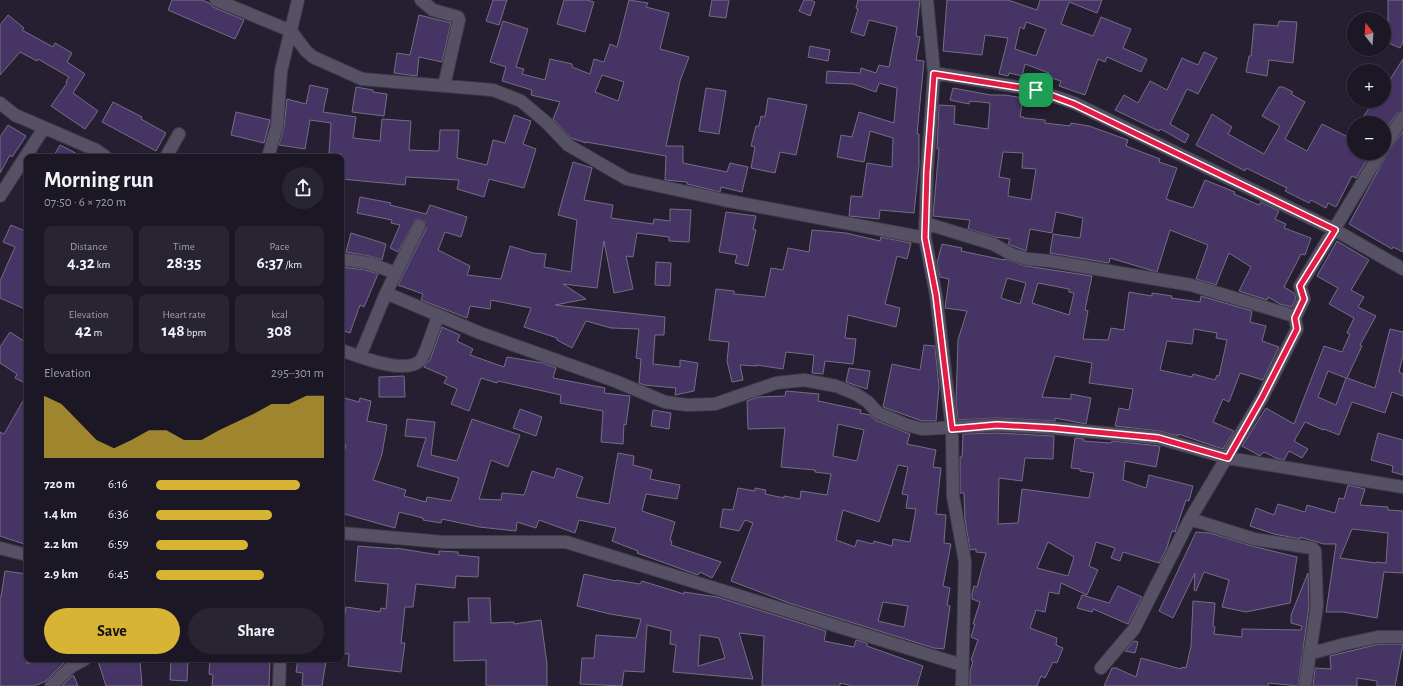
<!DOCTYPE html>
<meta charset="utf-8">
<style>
:root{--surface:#1c1725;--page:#292432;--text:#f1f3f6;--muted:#a09fa7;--line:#3a3642;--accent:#d8b434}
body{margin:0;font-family:"Alegreya Sans",sans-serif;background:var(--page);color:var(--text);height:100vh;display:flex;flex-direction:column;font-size:15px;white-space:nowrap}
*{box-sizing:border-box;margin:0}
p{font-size:13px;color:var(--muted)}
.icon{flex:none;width:22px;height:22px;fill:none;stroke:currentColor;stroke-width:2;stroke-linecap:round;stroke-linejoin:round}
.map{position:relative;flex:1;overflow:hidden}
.panel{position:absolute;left:24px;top:154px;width:320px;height:508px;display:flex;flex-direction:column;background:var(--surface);border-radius:8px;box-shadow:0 1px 3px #0004,0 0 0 1px var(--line)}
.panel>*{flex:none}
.needle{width:26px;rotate:343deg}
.controls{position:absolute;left:1347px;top:12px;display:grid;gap:8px}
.controls a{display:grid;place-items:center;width:44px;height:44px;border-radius:50%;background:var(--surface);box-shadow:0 1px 3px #0004,0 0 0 1px var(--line);font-size:20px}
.pin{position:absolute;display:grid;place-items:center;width:34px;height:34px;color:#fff;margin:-17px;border-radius:8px;box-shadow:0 2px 6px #0006}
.round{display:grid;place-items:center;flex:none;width:42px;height:42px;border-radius:21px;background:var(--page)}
.headline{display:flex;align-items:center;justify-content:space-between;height:68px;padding:0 20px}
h1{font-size:22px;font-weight:700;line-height:30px}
.metrics{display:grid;grid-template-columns:repeat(3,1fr);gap:6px;height:68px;padding:4px 20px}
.metrics div{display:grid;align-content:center;border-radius:8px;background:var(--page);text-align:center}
.metrics b{font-size:17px;font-weight:700}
.metrics small{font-size:11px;font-weight:400}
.metrics p{font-size:11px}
.chart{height:112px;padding:8px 20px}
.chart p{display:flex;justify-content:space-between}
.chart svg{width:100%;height:72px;margin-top:4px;fill:var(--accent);opacity:.7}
.primary-button{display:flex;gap:8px;margin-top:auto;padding:8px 20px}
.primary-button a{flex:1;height:46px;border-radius:24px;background:var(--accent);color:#111;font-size:16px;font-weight:700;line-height:46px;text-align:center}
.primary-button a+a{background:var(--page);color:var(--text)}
ul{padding:0 20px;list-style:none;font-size:13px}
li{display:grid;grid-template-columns:64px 48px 1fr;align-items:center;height:30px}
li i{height:10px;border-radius:5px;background:var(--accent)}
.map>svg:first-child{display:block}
.building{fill:#463465;stroke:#746e84;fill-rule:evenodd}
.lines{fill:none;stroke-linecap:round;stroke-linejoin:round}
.street-casing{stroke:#413c4b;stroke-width:14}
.street{stroke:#575166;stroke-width:12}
.route-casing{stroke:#fff;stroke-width:8}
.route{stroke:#e11d48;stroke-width:5}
</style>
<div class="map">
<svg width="1403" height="686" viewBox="0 0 1403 686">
<rect width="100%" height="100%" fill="#251f31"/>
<!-- building -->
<path class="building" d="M172,0h30l7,3 4,4 31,13 -9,19 -67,-29z
M493,0h14l-8,25 -13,-4z
M564,0h23l7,2 -9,30 -28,-8z
M629,0l19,3 -2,4 23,6 -9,36 29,8 -9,24 -14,65h17v17l44,9 3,-9 18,4 -6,25 -21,-5 -1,5 -33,-8v-2l-22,-2 1,-24 -80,-14v1l-15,-5 -18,-19 7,-17 -29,-7 1,-5 -30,-9 4,-14 -16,-5 13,-41 25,8 -12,38 8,2 -2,5 23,6 5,-21 22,5v3l18,7 4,-15 10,3 6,-18 7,3zM602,75l22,7 -6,19 -23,-9z
M712,0h17l-3,18 -17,-2z
M804,0h6l5,2 -5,14 -11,-5z
M858,0h62l-4,36 4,1 -4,23 8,1 -7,73h2v31l-5,48 -34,-3 -1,9 -30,-3 2,-20 11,1 5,-34 25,4 1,-29 -23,-7 -6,31 -27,-5 4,-22 11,2 7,-25 35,11 3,-35 -18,-5 -3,9 -23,-8 -27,-1 1,-12 33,2 1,-5 15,5 3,-8 10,2 8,-40 -28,-7 -5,16 -13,-4 7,-23 -2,-1z
M947,0h61l29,10 3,-10h62l-5,13 -28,-11 -8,22 32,12 8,-19 30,12 -8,19 24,11 -6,13 -34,-15 -2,5 -7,-3 -13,36 -26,-9 2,-5 -13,-4 1,-4 -24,-9 -3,12 -13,-3 -1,3 -9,-2 9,-36 -23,-3 -3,20 -39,-4zM1026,22l20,7 -10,27 -21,-7 5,-22 4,2z
M1388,0h15v42l-3,6 -16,-7v-11l4,-9z
M8,15l16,13 -2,2 31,17 2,-4 17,10 -5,9 18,12 -12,19 25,18 -13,18 -34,-23 16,-23 -1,-1 3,-5 -31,-18 -1,2 -17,-9 -20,23v-50z
M419,15l32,8 -9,39 -23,-5 -2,19 -23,-3 3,-20 13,2z
M1279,21l18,1 -4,41 -24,-3 -2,16 -21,-4 3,-16h2l3,-32 24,2z
M810,46l20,4 -2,11 -20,-4z
M1204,52l13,6 -19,36 -11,-5 -17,35 19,11 -4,8 -24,-14 -2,2 -44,-21 9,-15 14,8 12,-22 17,9 15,-32 16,7z
M1403,59v51l-6,3 -13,20v-10h-25l15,-22h10v-12z
M310,85l18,4 -5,23 33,5 -3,21 27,3 2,-22 29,2 -2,29 30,1 1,-21h19l-2,28 30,7 6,-25 12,3 9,-28 17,6 -8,23 13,5 -12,39 -35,-9 -5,18 -27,-8 2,-9 -53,-3 -1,8 -64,-6v-25l-12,-1 2,-30 -21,-3 -5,29 -26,-4 5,-18 3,-28 19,5z
M356,87l17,3v2l14,2 -3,22 -32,-4z
M1279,87h4l10,5 -2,2 14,8 -20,37 22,12 15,-27 32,16v13h17l-15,25 -4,-2 -16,31 -8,-4 -2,5 -15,-8 -2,3 -24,-12 2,-3 -41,-20 -1,3 -49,-26 16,-31 20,13 -4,7 36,20 16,-28 -18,-10z
M706,88l20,3 -7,43 -20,-3z
M953,88l38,7h14l18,3 -3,19h4v1l21,2v3l25,3 1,-3 18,3 39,14 -2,6 34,13 -1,3 18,6 -11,31 27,9 12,-28 30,12 -1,2 25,11 2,-3 18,9 -4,8 11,5 -2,4 27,10 -6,17 -4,-1 -17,33 10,6 2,5 -4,9 -12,-3 -12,-7 -1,3 -28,-9 12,-24 -22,-14 -13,32 -20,-6 12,-34 -38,-15 -13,42 -47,-14 -1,5 -59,-10 3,-19 27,4 3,-20 -27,-6 -4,21 -22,-4 -4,22 -18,-7 2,-5 -15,-2 -27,-8 2,-9 -37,-4 6,-67h-2l2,-44 16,1 -1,18 34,5 2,-26 -20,-2 -1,3 -19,-4zM1003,152l20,1 -1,15 14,1 -5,31 -23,-4 2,-17 -11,-2z
M768,98l39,7 -11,50 -16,-3 -5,21 -24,-5 4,-21 -4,-1 5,-20h3l2,-10 4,1z
M113,102l29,15 -1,2 25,14 -10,18 -54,-29z
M236,112l34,8 -6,23 -33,-8z
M8,125l18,11 -14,21 -2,-2 -10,18v-36z
M1403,131v121l-10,-5 -1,2 -43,-25 38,-70z
M60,145l23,12h-30z
M573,162l19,6 -8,32 29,5 -2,13 42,6 1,-5 16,2v-12l21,1 -2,32 -20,-1v-4l-32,-4 -4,24 -7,-1 7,33 -19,4 -10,-52 -7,47 -34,-4 23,15 -31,6 110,12 -1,18h-9l-2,29 27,3v-7l18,3 -4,28 -19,4 1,-7 -32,-3 -5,-2 2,-24 -5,-1 3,-29 -28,-1 -25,-7 -14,27 -15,-8v-2l-33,-11 7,-19 -40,-8 -1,9 -20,-3 -3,12 -46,-18 2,-6 -25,-9 28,-56 -1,-7 -6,-3 -4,1 -17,32 -8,-4 10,-23 -9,-2 1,-3 -35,-7 3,-16 31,6 -1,2 36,9 4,-9 37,12 -6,20 -16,-5 -7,18 32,16 -3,9 34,4 9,-33 23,7 13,1 -2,13 27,5 6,-52 -19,-5z
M726,212l30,4 -3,13 3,1 -8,36 -13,-3 2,-8 -18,-3z
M11,225l16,7v78l-27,-12v-17l15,-34 -12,-5z
M812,230l34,3 34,8 1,-4 30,6 -4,16 -10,-3 -12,48 15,4 -4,19 -48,-12 -3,23 11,1 -3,25 -28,-3 -2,13 -11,-1 2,-18 -28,-3 -3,17 -26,-4v1l-17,-1 3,15 -11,2 -5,-21 2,-19 -20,-2 7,-51 18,2v3l31,3 6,-29 12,2 5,-22 21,4z
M351,233l35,11 -4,16 -13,-4 -23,-4z
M1337,241l32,19 -18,30 13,7 -6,10 18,9 -16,29 2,1 -15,32 28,10 15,-59 13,3v23l-4,17 4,2v22l-11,-4 -7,21 -33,-11 -13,33 -15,-6 -1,1 -18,-8 -11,19 14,8 -6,9 -13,-7 -5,9 -8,-2 -12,-6 -4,4 -18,-10 24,-38 28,16 30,-78 18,6 8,-18 -3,-1 7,-15 -25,-14 9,-16 -21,-12zM1328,371l18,7 -10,27 -18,-8z
M942,244l20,4 -1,3 43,9v-1l22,7 66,10 -7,34 3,1 -5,28 25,1 3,-12 13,2 5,-38 23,4v-3l20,3 -1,2 29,4 1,-6 51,15 -2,11 16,4 -4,15 17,6 -16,33 -23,-7 -11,29 -6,-3 -10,23 21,9 -11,18 -45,-15v2l-19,-5 -44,-5 4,-18 10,2 4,-21 -44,-6 3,-20 -37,-7 -13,41 29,2v-5l20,4 -5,26 -31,-6v3l-58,-3 -39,2 -2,-18 2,-62 9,-29 -22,-3 4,-29 -9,-2 -3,-14zM1007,278l19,5 -6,21 -19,-6zM1038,283l31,6v3l5,1 -5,22 -37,-12zM1194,329l23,4 -1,5 11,2 -8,36 -2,-1 -2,5 -22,-6 -1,3 -32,-7 7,-29 25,3z
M656,262l15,1 -1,23 -15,-1z
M342,267l24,3 12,4 -14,33 -4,-2 -10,28 -9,-3v-27l4,-12 -4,-1z
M442,327l18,8 -3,6 16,8 -3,6 34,12 3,-10 36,6 13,5 -3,10 52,10 -1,5 26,3 -4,29 -2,-1 -1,20 -22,-2 2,-31 -43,-8 1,-8 -63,-14 -1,2 -16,-5 -12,33 -18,-7 6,-15 -13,-6 3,-6 -23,-10 6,-7z
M10,332l17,11v41l-12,-6 2,-4 -17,-11v-16z
M924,345l11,1 4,41 -3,34h-14l-39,-14 9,-43 28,6z
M849,368l21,3 -3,18 -21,-7z
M404,376l1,21h-26v-20z
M786,391l33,3 -1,7 43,9 -1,3 10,2 5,5 35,14 -3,10 29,6 -3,17 8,1 -5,46 10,1 -2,28 7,1 -8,42 7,2 -3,17 3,1 -6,43 -10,-1 -145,-45 -58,-22 22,-58 -8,-3 -6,11 -19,-4 3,-18 10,1 5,-22 17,3v-3l11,2 -1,4 19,4v-2l16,3 1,-8 26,4 4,-21 -16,-2v-2l-34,-3 4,-39 -37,1 -1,-28 11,-4 27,-1zM838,424l26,6 -7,31 -24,-5zM898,465l10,2 -6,27 6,1 -2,13 10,1 -6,33 -17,-3 -1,7 -18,-5 -1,3 -16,-4 -2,7 -19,-7 7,-30 36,12zM883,602l25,4 -4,21 -26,-6z
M27,394v139l-3,11 -24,-8v-104l4,2z
M341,397l18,5 1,-4 11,3 -4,20 20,4 -5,29 -9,26 33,10 -2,6 22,6 1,-5 24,4 8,-23 -42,-12 9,-28 -21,-2 2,-17 28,3 -4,33 26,6 15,-42 48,16 -12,32 -17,-7 -12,39 22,1 1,-7 22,2 8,-24 22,7 3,-10 26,9 -7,20 33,7 9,-51 16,3 -1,9 19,5 -2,9 30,6 -3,14 -31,-5 -4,17 33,11 -5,18 2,1 -1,4 50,17 -9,16 -12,-6 -2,3 -61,-22 1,-2 -26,-10 4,-13 -37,-8 -4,13 -36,-13 -3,8 -19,-6 -1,9 -37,-4 -37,-8 -1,4 -18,-3v-2l-24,-6 -4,16 -54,-15v-49l5,-19h-5z
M520,409l22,8 -6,19 -23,-8z
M653,410l18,3 -2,16 -18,-3z
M997,433l57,3 -1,23 -28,-1 -3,23 -23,-3 -1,46 20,-1 4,-34 67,9 5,-25 -14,-2v-2l-9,-1 4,-30 9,1 -1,2 28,2 1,-2 48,5 -4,21 -31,-6 -2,19 23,8 3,-13 44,11 -4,15 -3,-1 -11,32 -3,-1 -6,19 -7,13 -36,-11 -3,9 -9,-3 4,-10 -19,-6 -7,24 9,4 -11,25 -26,-12 -2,11 -10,-2 -4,20 -9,-2 -6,18 27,10 -1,7 7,3 -6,15 -4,-1 -8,16 -4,-2 -4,10h-67v-14l3,-11 -2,-1 7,-20 -7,-3 4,-13h-2l7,-22 -8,-3v-5l2,-8 3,1 9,-34 -10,-1v-3l-6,1 -5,-30 -1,-27h-4v-36h2l1,-23zM1048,542l26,15 -6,19 -31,-8z
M1378,433l25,7v35l-11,-3 1,-6 -22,-6z
M1348,485l17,4 -5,16 28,2v3l15,1v62l-19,-1 -7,46 -34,-6h-17l10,-68h-12l-24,-7v2l-26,-5 -24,-8 6,-18 18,7 4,-11 27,8 2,-7 28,8 4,-15 5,1zM1352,529l36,4 -2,30 -10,-1v1l-36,-5z
M1196,532l14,1 42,13 45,11 -7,46 -44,9 -24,-5 7,-27 -25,-8 -8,19 -2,-1 1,-17 -22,45 -14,-7z
M358,546l38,3v-1l43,7v-4l19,1v3l21,2 -1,20 -22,-1 -1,12 -39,-4 -3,23h-8l-4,36h4l-4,29 -53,-6 1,-12 -8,-1v-13l5,-33 34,5 1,-4 5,1 2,-25 -33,-3z
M5,571l22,3v90l11,-5h24l2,4 -18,18 -12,5h-34v-90l1,1z
M1308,573l1,33 -11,80 -29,-3 -1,3h-164l8,-18h4l20,9 5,-19 40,11 1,-2 4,1 5,-22 2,-45 22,2 -2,23 2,1 -1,7 28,3v-8l59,1 1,-4 -11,-3v-8z
M584,574l32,7v-1l24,4 2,-3 42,13v-2l33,5 109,34 -2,10 30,6 2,-7 11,3v3l56,20 -6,20h-64l-13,-3v3h-78l2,-50 -25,-3 14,46 -80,-7 3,-27 -6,-1 1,-13 -24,-6 -3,47 -20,-1 -2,15 -42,-2 2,-26h12l2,-23 40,3 5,-19 -31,-5 -33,-8zM700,635l19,3 6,20 -27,8z
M1118,586l24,11 -14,27 -35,-15 -1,3 -15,-4 5,-13 27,8z
M468,598h22l1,25 23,-1v2l27,-4 6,44v22h-61v-26l-32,1v-39h15z
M1134,641l4,1 -3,11 -10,-2z
M1379,644h24l-8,42h-18v-5l-20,-3v8h-44l2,-18 16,1 -1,-13z
M105,659h12v2l23,-1 2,26h-36l-8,-25z
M171,659h17l-1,22 -17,-1z
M210,659h60l-1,27h-57l1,-11 -4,-1z
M298,659l28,2 -4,25h-20l1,-13 -7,-1z
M72,676h2l4,10h-16z"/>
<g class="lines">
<defs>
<path id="street" d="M216,0l75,31 15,20 7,6 49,22 131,11 28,11 26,22 21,22 59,34 97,21 201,38
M421,0l12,10 25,7 1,3 -15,66
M927,0l7,73 -7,99 -2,66 11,57 16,134 1,67 12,66 -3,124
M934,73l102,17 38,13 261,127 68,39
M0,103l15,12 81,35 10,7
M1384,147l19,-30
M166,157l13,-23
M268,157l9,-31 4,-55 17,-71
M0,196l44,-68
M925,223l68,21 20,11 15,4 22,2 141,24 100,30 4,3 2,11 -35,69 -72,121 -56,110 -33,39
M341,259l27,4 28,10
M386,293l94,40 135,48 50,21 22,3 28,-1 61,-21 28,-3 32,6 20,8 12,8 10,11 29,12 15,4 75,-4 55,3 106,10 70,20 175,29
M1295,318l9,-19 -4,-13 80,-133
M341,350c17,6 65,26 80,10 4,-5 14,-36 17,-44
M360,356l26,-63 33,-67
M1190,519l64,20 58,9 3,3 2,55 -12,80
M341,533l102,9h123l396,123
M0,548l27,7
M1309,654l36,-10 33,-7h25
M51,686l21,-20 13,-7
M279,686l1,-27"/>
</defs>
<!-- street casing -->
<use href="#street" class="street-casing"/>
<!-- street -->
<use href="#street" class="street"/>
</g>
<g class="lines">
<defs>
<path id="route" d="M934,74l102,16 38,14 261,126 -35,56 4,13 -9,19 2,11 -35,69 -34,60 -70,-20 -106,-10 -55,-3 -45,4 -16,-134 -11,-57 2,-66z"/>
</defs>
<!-- route casing -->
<use href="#route" class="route-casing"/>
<!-- route -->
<use href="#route" class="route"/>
</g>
</svg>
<div class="controls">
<a><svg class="needle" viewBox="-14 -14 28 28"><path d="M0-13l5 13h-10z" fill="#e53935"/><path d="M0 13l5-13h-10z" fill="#a09fa7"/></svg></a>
<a>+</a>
<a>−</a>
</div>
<div class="pin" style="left:1036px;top:90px;background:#1e9e55"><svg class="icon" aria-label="arrive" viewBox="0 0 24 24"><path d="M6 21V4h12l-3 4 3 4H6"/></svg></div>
<section class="panel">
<div class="headline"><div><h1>Morning run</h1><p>07:50 · 6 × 720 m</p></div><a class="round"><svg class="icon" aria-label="share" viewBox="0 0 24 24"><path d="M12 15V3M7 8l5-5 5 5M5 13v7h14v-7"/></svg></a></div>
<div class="metrics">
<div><p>Distance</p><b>4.32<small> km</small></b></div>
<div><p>Time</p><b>28:35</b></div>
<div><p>Pace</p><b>6:37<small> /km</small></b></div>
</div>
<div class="metrics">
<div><p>Elevation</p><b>42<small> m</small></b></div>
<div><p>Heart rate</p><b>148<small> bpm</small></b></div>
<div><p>kcal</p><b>308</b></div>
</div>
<div class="chart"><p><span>Elevation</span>295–301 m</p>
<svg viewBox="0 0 160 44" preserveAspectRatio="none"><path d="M0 44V6L10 11L20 22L30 33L40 38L50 33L60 27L70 27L80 33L90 33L100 27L110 22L120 17L130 11L140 11L150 6L160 6V44z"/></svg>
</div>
<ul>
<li><b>720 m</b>6:16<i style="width:86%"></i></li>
<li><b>1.4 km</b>6:36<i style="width:69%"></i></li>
<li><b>2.2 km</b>6:59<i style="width:55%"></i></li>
<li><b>2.9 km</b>6:45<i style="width:64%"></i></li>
</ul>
<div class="primary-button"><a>Save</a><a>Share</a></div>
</section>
</div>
